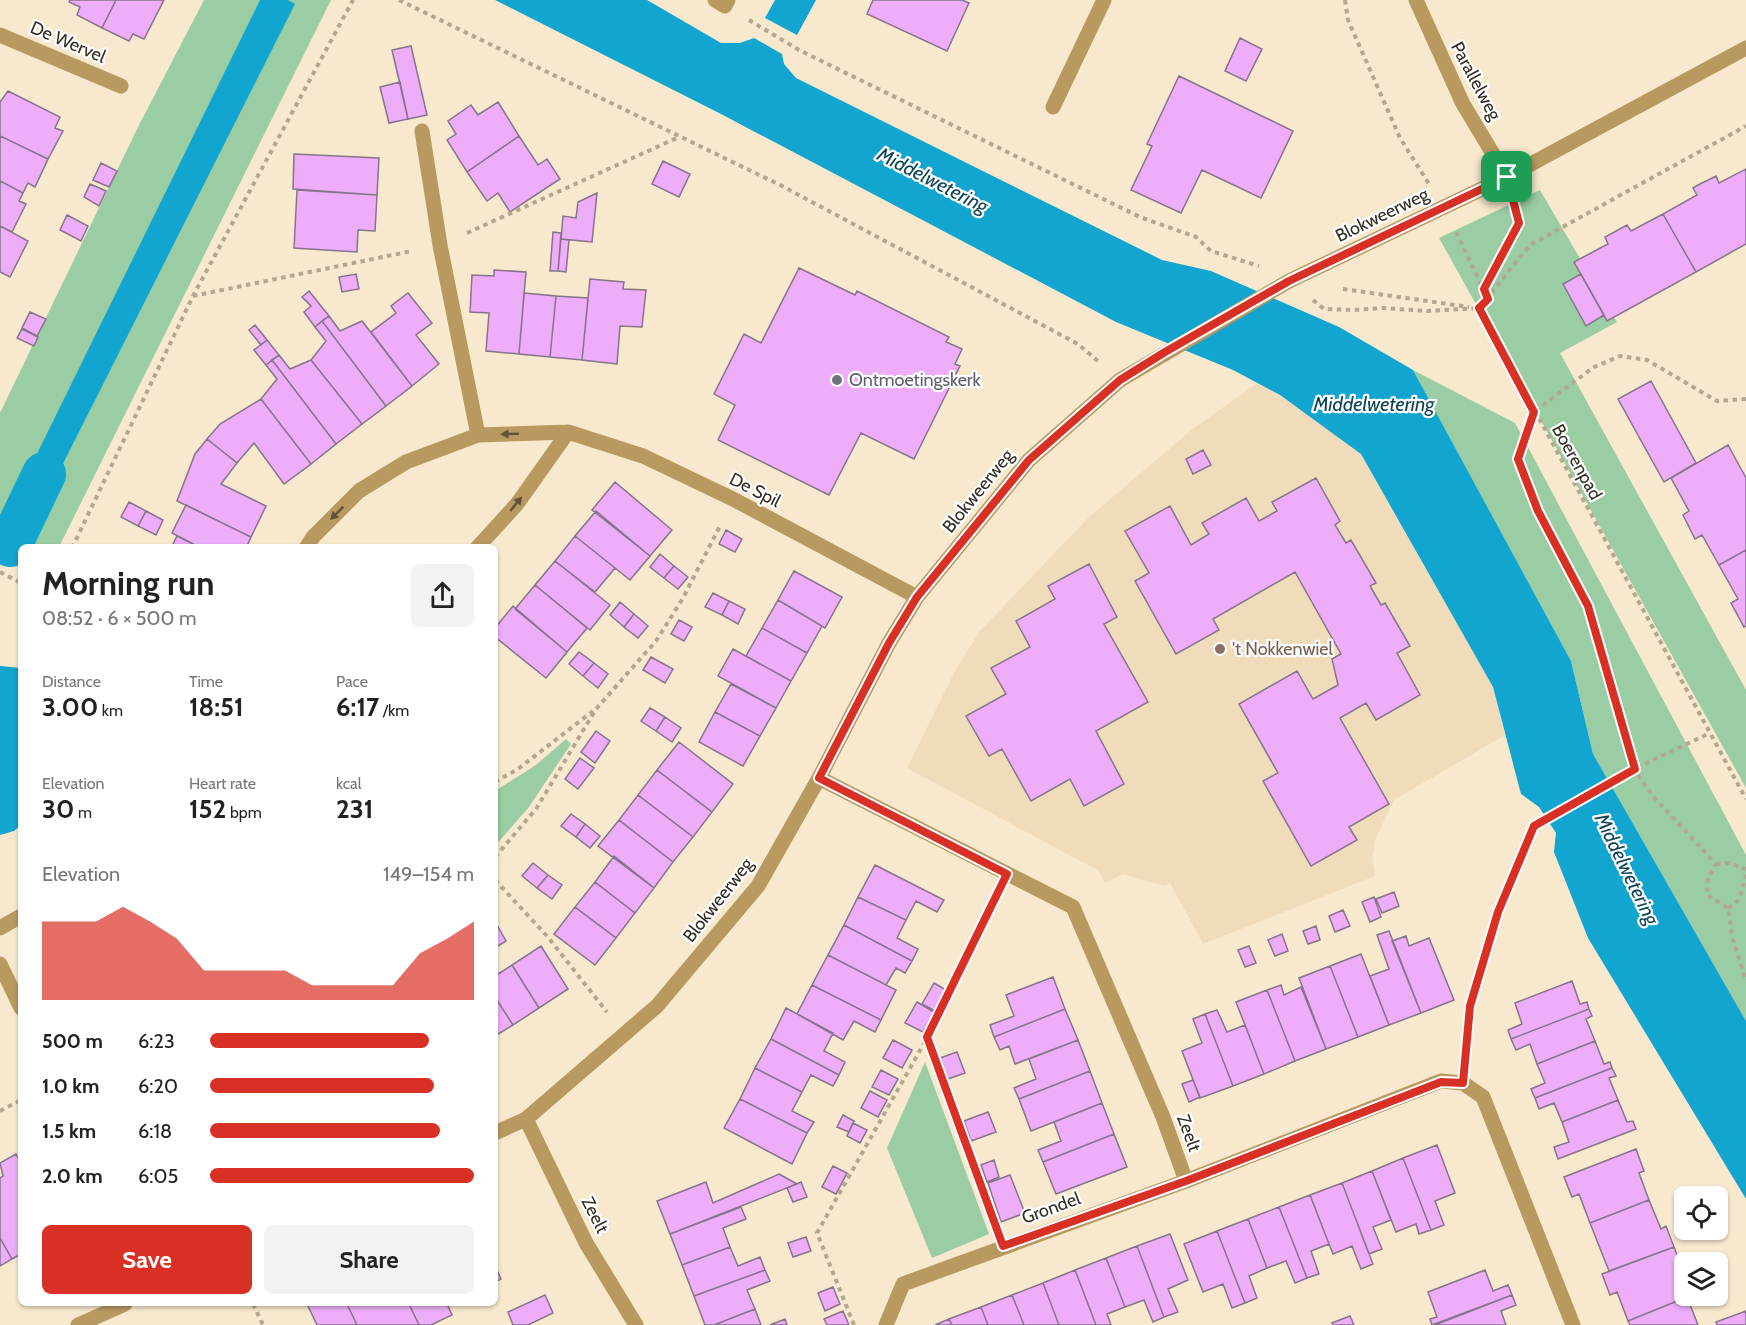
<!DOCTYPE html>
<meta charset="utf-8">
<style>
:root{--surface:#fff;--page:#f2f2f2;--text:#222;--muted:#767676;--accent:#d93025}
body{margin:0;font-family:Cabin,sans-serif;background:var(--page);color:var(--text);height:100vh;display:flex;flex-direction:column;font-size:22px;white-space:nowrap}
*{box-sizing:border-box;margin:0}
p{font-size:20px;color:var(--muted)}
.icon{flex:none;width:33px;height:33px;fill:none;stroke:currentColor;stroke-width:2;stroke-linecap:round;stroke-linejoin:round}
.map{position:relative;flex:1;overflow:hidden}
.sheet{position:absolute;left:18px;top:544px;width:480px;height:762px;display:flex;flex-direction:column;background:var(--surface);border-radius:9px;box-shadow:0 2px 4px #0004}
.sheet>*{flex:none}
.fabs{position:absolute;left:1674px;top:1186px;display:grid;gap:12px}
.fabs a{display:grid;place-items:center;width:54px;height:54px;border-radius:9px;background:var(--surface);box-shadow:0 2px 4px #0004;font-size:30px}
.pin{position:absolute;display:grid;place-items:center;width:51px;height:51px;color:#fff;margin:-26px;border-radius:12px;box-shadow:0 3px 9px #0006}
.round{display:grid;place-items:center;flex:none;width:63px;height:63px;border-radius:9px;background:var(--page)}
.summary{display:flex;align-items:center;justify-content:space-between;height:102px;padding:0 24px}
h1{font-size:33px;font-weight:800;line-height:45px}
.stats{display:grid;grid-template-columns:repeat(3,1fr);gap:9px;height:102px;padding:6px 24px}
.stats div{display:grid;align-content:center}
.stats b{font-size:26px;font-weight:800}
.stats small{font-size:16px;font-weight:400}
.stats p{font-size:16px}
.chart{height:168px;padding:12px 24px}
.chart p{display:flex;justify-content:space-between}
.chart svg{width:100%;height:108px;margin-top:6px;fill:var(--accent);opacity:.7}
.primary-button{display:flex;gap:12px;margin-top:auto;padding:12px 24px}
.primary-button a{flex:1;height:69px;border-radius:9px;background:var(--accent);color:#fff;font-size:24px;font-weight:800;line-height:69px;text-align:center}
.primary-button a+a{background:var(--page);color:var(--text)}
ul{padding:0 24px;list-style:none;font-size:20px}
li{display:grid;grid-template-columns:96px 72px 1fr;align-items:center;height:45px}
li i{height:15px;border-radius:8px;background:var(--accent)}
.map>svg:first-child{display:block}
.built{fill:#f0dcbb}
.green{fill:#9acda3}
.water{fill:#12a5cf}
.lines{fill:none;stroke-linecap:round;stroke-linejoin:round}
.canal{stroke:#12a5cf;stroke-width:44}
.building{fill:#edadf9;stroke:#87748a;stroke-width:1.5}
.path{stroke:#b4a792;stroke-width:4;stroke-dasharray:4.5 4.5;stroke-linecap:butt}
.minor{stroke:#b89a61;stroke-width:15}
.oneway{fill:#625338}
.route-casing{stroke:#fff;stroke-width:12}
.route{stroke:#d93025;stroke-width:8}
.worship-dot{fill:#6b7280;stroke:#fff;stroke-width:2}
.education-dot{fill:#8d6e63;stroke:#fff;stroke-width:2}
.labels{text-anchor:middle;stroke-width:4.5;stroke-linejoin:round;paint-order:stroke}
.street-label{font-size:18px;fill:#332d22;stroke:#fff}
.worship-label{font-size:18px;fill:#5b616d;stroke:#fff;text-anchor:start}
.education-label{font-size:18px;fill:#785e54;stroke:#fff;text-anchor:start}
.water-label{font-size:20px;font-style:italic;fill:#0f4557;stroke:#fff}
</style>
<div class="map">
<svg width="1746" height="1325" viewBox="0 0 1746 1325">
<rect width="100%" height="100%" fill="#f8e8cd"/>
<!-- built -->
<path class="built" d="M1258,383l57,35 46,36 132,233 12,48 -111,65 -18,38 -4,20 3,18 -172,68 -33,-61 -6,3 -41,-12 -18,9 -6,-12 -192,-103 50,-101 23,-36 109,-114 106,-90z"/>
<!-- green -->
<path class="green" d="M204,0h127l-272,547 -38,1v12l-21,-10v-137l138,-286z
M1540,190l77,132 -57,31 186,337v98l-307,-550z
M1413,370l102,53 231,432v166l-153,-267 -22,-93z
M566,739l5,5 -42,63 -34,39v-55l41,-26z
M925,1062l64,172 -57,24 -45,-110z"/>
<!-- water -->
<path class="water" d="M260,0h28l7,4 -267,529 -24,-12z
M495,0h152l74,43h19l14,-5 28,16 2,10 12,14 366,182 49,11 128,56 74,43 158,291 22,93 153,267v178l-158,-261 -34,-86 2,-19 -17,-26 -18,-13 -28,-107 -132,-233 -81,-59 -47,-25 -117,-48 -395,-208z
M775,0h41l-19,35 -32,-17z
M0,666l21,2v157l-7,6 -14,4z"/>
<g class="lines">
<!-- canal -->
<path class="canal" d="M10,545l34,-71"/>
</g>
<!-- building -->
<path class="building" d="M70,0h46l-14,28 -25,-13 3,-8 -11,-5z
M116,0h48l-20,39 -11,-5 -4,7 -27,-13z
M873,0h89l7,3 -22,48 -80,-37z
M1240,38l22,11 -16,32 -21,-10z
M411,46l16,69 -19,4 -16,-69z
M1179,76l114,55 -32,67 -59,-28 -21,43 -50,-23 21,-44 -5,-2z
M400,82l8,37 -19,4 -9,-36z
M8,91l52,26 -5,11 8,3 -15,28 -48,-23v-34z
M498,102l21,34 -52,36 -20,-32 9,-6 -8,-13 23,-16 7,10z
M0,136l48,23 -13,28 -7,-4 -5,10 -23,-12z
M519,136l19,29 9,-6 13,20 -50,33 -12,-19 -11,8 -20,-29z
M294,154l85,4 -2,37 -84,-6z
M663,161l27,13 -11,23 -27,-13z
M101,163l16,8 -8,16 -16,-7z
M1746,169v75l-50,28 -33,-58 34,-19 -4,-7 5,-3 18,-9 3,7z
M0,181l23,12 -4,8 7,3 -14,28 -12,-6z
M90,184l16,7 -7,15 -15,-9z
M297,190l80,5 -2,36 -17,-1 -1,22 -63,-4z
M597,193l-5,49 -31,-3 2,-23 13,2 2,-16z
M1663,214l33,58 -89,49 -33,-59 34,-18 -3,-7 22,-12 4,6z
M67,215l21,11 -7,15 -21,-11z
M0,226l28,15 -18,36 -10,-5z
M553,232l8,1 -3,38h-8z
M561,239l8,1 -3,32 -8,-1z
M799,268l56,27 2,-4 92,46 -3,5 16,7 -7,15 5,2 -46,93 -53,-26 -32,62 -111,-55 17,-35 -21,-11 30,-60 17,9z
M494,270l32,2 -7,82 -33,-3 3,-38 -19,-1 2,-37 22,1z
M356,274l3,15 -17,3 -3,-15z
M1581,274l23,41 -18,11 -23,-42z
M590,279l34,3 -1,7 23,1 -4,37 -22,-1 -3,38 -35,-4z
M309,291l20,25 -14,11 -11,-15 7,-6 -9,-9z
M408,293l24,30 -16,12 23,29 -27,22 -41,-54 25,-19 -5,-7z
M524,293l32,3 -6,61 -31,-3z
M556,296l32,2 -6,62 -32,-3z
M30,312l16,7 -9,17 -15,-8z
M329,316l11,15 22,-10 50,65 -26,20 -64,-85z
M322,321l64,85 -24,18 -51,-64 15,-19 -11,-14z
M255,325l12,15 -6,5 -12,-15z
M22,329l16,8 -4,9 -17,-8z
M267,340l12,15 -13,10 -12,-15z
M279,355l11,14 21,-9 51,64 -26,20 -64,-84z
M272,360l64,84 -25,20 -50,-65 16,-20 -11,-14z
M1651,381l45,82 -32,19 -46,-83z
M261,399l50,65 -27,20 -30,-41 -17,20 -30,-24 13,-15z
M207,439l30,24 -16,21 45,22 -15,31 -74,-36 18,-47z
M1728,445l18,33v72l-27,15 -17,-30 -7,4 -12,-24 6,-4 -18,-33z
M1203,450l8,15 -18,9 -7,-15z
M1316,478l24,43 -5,4 11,18 5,-3 25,43 -6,3 11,19 4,-2 25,43 -13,7 23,42 -44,25 -10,-17 -26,15 49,86 -40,23 8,13 -46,26 -48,-85 15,-8 -39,-69 58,-33 16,28 25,-14 -6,-26 9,-5 -46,-82 -82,47 6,11 -43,24 -41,-73 14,-8 -24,-42 45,-25 21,39 18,-11 -7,-11 44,-25 13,23 18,-10 -5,-9z
M615,482l57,48 -22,26 -58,-46z
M129,502l17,9 -8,15 -17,-9z
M186,505l65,32 -5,11h-45l-29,-15z
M146,511l17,9 -7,15 -18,-9z
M596,511l54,45 -20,24 -55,-44z
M726,530l16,9 -7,13 -16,-8z
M177,536l24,12h-30z
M575,536l40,32 -20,24 -40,-31z
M1746,550v76l-2,1 -13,-24 7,-4 -19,-34z
M660,554l14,12 -10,12 -14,-11z
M555,561l55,44 -20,25 -55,-45z
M1089,564l28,53 -13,7 44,78 -52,29 28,53 -40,22 -14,-27 -39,22 -29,-52 -13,7 -23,-40 40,-22 -15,-26 39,-21 -14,-26 39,-22 -7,-13z
M674,566l14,11 -10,12 -14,-11z
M794,571l48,26 -17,31 -47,-28z
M535,585l52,43 -20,24 -52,-43z
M713,593l16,8 -7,14 -17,-8z
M778,600l44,26 -15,27 -45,-25z
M729,601l16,8 -7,15 -16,-9z
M620,602l14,12 -10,13 -14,-12z
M513,606l54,46 -21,26 -51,-41v-9z
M634,614l14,12 -10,12 -14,-11z
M679,620l13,7 -8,14 -13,-7z
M762,628l45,25 -16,28 -45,-25z
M733,649l58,32 -15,27 -58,-32z
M579,652l15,11 -11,13 -14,-12z
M651,657l22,12 -8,14 -22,-13z
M594,663l14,11 -10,14 -15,-12z
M731,684l45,24 -16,28 -45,-24z
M650,708l15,9 -9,14 -15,-10z
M715,712l45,24 -17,30 -44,-24z
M665,717l16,11 -9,14 -16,-11z
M596,731l14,10 -15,22 -14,-11z
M679,742l54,42 -21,28 -55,-42z
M580,758l14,10 -16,21 -13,-10z
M657,770l55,42 -19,25 -55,-42z
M638,795l55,42 -20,25 -54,-42z
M571,814l14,10 -9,13 -15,-11z
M619,820l54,42 -19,26 -56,-42z
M585,824l15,12 -10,12 -14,-11z
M614,856l40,32 -19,25 -40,-31z
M533,863l15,12 -11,13 -15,-12z
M875,865l69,35 -7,12 -21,-11 -10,19 -48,-23z
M548,875l14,10 -10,14 -15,-11z
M595,882l40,31 -19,25 -41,-31z
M1394,892l5,14 -17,7 -6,-14z
M858,897l48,23 -9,18 21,11 -6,12 -68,-36z
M1374,897l7,20 -11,5 -8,-20z
M575,907l41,31 -21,27 -41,-31z
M1343,910l7,16 -15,6 -6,-16z
M497,925l9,16 -11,7v-22z
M844,925l68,36 -7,12 -9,-5 -10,17 -58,-30z
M1316,926l4,14 -12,4 -5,-13z
M1389,931l32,82 -32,12 -19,-49 19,-7 -12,-34z
M1282,934l6,17 -13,5 -7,-16z
M1406,936l3,10 20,-8 25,62 -33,13 -29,-72z
M541,946l27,43 -29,19 -27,-43z
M1249,946l7,17 -11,4 -7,-17z
M1361,954l28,71 -31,12 -28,-71z
M828,955l68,35 -15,30 -69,-35z
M512,965l27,43 -26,17 -18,-28v-21z
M1330,966l28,71 -32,12 -27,-71z
M1053,977l12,32 -71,28 -4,-12 24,-9 -8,-21z
M1572,981l8,23 7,-2 2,7 -78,30 -3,-9 14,-6 -7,-21z
M934,983l12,7 -11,21 -13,-7z
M812,985l69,35 -6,12 -21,-11 -11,19 -46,-26z
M1281,985l3,10 17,-8 25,62 -31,12 -28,-71z
M1267,990l28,71 -31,13 -28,-72z
M495,997l18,28 -18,11z
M917,1002l17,10 -11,20 -18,-9z
M786,1008l47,25 -9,18 21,11 -6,13 -68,-36z
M1065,1009l13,31 -63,24 -6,-18 -9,4 -6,-13z
M1589,1009l3,7 -6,3 9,22 -58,23 -7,-20 -14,6 -5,-11z
M1217,1010l10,22 18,-7 19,49 -31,12 -28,-72z
M1205,1014l28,72 -33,12 -18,-47 20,-8 -9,-24z
M771,1039l68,36 -6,11 -22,-11 -9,17 -47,-24z
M893,1040l19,10 -10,18 -19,-10z
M1078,1040l12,31 -71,28 -5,-11 22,-9 -7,-20z
M1595,1041l9,23 6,-2 2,6 -77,30 -4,-9 14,-6 -8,-19z
M957,1052l8,21 -17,6 -8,-21z
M755,1068l47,24 -10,19 22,11 -7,11 -67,-34z
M1612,1068l4,8 -7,2 9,22 -56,22 -8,-19 -15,6 -4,-11z
M881,1070l17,9 -9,16 -17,-8z
M1090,1071l12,32 -71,28 -12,-32z
M1193,1080l7,17 -11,5 -7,-18z
M870,1091l17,9 -9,17 -17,-9z
M740,1099l67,34 -15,31 -68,-36z
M1618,1100l9,22 6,-1 3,8 -78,30 -4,-12 15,-5 -7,-20z
M1102,1103l12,31 -71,28 -5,-12 23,-9 -7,-19z
M988,1112l8,20 -25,9 -7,-20z
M843,1115l11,6 -5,11 -12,-5z
M853,1123l14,7 -7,13 -13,-7z
M1114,1134l13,33 -71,27 -13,-32z
M1437,1145l18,48 -20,8 9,24 -13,5 -28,-72z
M1636,1149l8,22 -5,2 10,27 -59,23 -11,-29 -7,3 -8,-20z
M16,1154l5,9v91l-9,5 -12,-21v-60l3,-2 -3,-13z
M1403,1158l28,72 -12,4 -3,-10 -20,8 -24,-61z
M994,1160l5,17 -12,5 -6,-17z
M833,1166l14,7 -11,21 -14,-7z
M1372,1171l19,49 -18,7 9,22 -13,5 -27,-71z
M779,1174l18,10 -127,50 -13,-33 49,-19 7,21z
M1010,1175l15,38 -24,9 -13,-39z
M801,1182l6,15 -14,5 -6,-14z
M1342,1183l31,81 -12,5 -9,-23 -19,8 -23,-59z
M1310,1195l19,49 -18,7 8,23 -12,4 -28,-71z
M1649,1200l12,29 5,-3 8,21 -65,24 -19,-48z
M741,1207l5,12 -23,9 7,19 -48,18 -12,-31z
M1279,1207l28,71 -12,5 -9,-22 -19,7 -19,-49z
M1248,1219l19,49 -18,8 8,22 -12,5 -28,-72z
M1217,1231l28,72 -13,5 -9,-24 -20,8 -19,-48z
M1170,1234l18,46 -20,9 10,23 -14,5 -27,-71z
M806,1237l5,14 -18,6 -5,-14z
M0,1238l12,21 -12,7z
M1137,1246l27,71 -11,5 -9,-22 -19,7 -19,-49z
M730,1247l8,19 22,-9 5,13 -71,26 -12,-31z
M1674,1247l8,21 -6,2 11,27 -59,24 -11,-29 -7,3 -8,-21z
M1106,1258l19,49 -18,7 4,11h-15l-21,-55z
M495,1266l6,13 -6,3z
M765,1270l5,11 -23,9 8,19 -41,16h-9l-11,-29z
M1075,1270l21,55h-37l-16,-42z
M1485,1270l8,21 15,-6 4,10 -80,30 -2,-6 7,-2 -9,-25z
M1043,1283l16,42h-35l-12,-30z
M833,1287l7,17 -15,7 -7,-18z
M545,1295l8,18 -25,12h-15l-5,-13z
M1012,1295l12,30h-36l-7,-18z
M1512,1295l4,10 -15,6 5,14h-71z
M1687,1297l11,28h-68l-2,-4z
M307,1304h40l10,21h-40z
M347,1304h62l10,21h-62z
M409,1304h38l5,11 -21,10h-12z
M981,1307l7,18h-36l-3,-6z
M755,1309l6,16h-47z
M843,1311l6,14h-22l-3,-6z
M1746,1311v14h-29l-1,-3z
M1350,1316l4,9h-21l-1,-2z
M785,1319l2,6h-17z
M949,1319l3,6h-17z"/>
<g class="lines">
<!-- path -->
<path class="path" d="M399,0l383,186 296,158 21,18
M1345,0l3,20 52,118 29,46
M749,20l50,30 341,167 56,20 15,14 48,15
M1456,232l32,67
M467,233l212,-96
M1343,289l126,18
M193,296l219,-45
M1313,300l11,9 30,1 28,-2 45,3 52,-3 51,-63 216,-119
M1479,307l5,-18 35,-66 -4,-18
M1479,308l267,491
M1746,399l-29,2 -70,-41 -27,-4 -26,11 -60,45 -16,47 20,52 50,95 46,163 18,26 64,69 -8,14 -1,17 21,13 5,32 13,40
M72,548l121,-252 160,-296
M0,572l21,11
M495,782l23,-13 75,-58
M495,857l41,-48 60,-100 60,-68 27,-43 38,-74
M1716,864l13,-1 17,6
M495,880l52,56 60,76
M1728,908l11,-8 7,-25
M1466,1056l4,-50 28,-94 36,-86 100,-57 76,-36
M0,1111l21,-11
M993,1220l-66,-183 67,-137
M253,1304l10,21
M854,1325l-37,-92 110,-195"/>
<!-- minor -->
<path class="minor" d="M715,0l10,6 3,-6
M1416,0l47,104 44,73
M0,35l121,51
M1053,107l51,-107
M422,131l18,114 38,190
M306,548l7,-11 46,-46 47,-29 72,-27 90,-3 75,24 90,43 184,98
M477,548l40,-44 51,-72
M819,778l254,129 90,210 23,64 255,-100 22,2 20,14 90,228
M0,928l21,-12
M0,964l21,44
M526,1119l60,124 50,82
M495,1133l31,-14 131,-113 101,-120 61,-108 70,-135 28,-46 112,-137 91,-80 169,-99 218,-104 239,-129
M78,1325l47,-21
M886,1325l17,-41 283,-103"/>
</g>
<!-- one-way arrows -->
<defs><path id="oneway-solid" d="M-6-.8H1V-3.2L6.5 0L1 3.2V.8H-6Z" transform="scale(1.5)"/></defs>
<g class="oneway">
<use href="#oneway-solid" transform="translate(510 434) rotate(178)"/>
<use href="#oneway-solid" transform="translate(516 504) rotate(-51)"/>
<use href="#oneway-solid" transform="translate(337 513) rotate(135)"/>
</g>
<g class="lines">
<defs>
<path id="route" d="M1507,177l12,46 -35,66 4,10 -9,9 55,104 -16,47 20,52 50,95 47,163 -101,57 -36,86 -28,94 -7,77 -22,-1 -255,99 -183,65 -76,-209 80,-163 -188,-96 70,-135 28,-46 112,-137 91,-80 45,-28 124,-71z"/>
</defs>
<!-- route casing -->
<use href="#route" class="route-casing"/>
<!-- route -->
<use href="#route" class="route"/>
</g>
<!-- markers -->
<circle class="worship-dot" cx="837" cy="380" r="6"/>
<circle class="education-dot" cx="1220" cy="649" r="6"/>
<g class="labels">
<!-- street labels -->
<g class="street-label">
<text transform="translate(68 42) rotate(23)" y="6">De Wervel</text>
<text transform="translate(1476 81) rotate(62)" y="6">Parallelweg</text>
<text transform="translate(1382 215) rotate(-26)" y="6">Blokweerweg</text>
<text transform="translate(1577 462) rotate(61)" y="6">Boerenpad</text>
<text transform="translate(755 490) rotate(27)" y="6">De Spil</text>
<text transform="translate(978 491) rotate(-51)" y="6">Blokweerweg</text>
<text transform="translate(718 900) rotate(-52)" y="6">Blokweerweg</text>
<text transform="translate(1189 1133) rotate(70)" y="6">Zeelt</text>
<text transform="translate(1051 1208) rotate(-20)" y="6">Grondel</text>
<text transform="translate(595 1215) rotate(63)" y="6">Zeelt</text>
</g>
<!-- worship labels -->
<g class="worship-label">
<text x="849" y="386">Ontmoetingskerk</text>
</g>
<!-- education labels -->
<g class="education-label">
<text x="1232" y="655">'t Nokkenwiel</text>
</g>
<!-- water labels -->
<g class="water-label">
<text transform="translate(933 180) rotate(27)" y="7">Middelwetering</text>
<text x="1374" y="411">Middelwetering</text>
<text transform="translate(1627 869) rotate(64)" y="7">Middelwetering</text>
</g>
</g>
</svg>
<div class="fabs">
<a><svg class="icon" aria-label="locate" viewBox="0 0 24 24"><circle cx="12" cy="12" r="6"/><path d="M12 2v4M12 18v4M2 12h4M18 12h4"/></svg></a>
<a><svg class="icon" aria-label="layers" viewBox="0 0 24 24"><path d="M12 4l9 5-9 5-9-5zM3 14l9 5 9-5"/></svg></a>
</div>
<div class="pin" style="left:1507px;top:177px;background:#1e9e55"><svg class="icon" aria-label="arrive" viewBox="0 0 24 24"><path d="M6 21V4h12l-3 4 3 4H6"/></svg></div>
<section class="sheet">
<div class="summary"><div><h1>Morning run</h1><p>08:52 · 6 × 500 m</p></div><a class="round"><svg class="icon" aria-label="share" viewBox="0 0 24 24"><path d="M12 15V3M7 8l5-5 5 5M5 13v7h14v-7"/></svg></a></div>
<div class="stats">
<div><p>Distance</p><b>3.00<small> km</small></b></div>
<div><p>Time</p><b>18:51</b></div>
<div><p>Pace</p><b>6:17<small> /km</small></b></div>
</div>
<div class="stats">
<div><p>Elevation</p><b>30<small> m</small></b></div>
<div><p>Heart rate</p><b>152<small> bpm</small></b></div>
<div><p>kcal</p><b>231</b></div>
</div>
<div class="chart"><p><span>Elevation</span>149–154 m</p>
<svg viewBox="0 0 160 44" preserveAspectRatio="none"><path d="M0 44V12L10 12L20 12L30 6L40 12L50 19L60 32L70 32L80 32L90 32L100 38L110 38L120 38L130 38L140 25L150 19L160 12V44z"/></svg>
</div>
<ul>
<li><b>500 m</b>6:23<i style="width:83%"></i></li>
<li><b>1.0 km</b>6:20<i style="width:85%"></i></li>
<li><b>1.5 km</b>6:18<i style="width:87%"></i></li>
<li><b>2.0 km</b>6:05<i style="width:100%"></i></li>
</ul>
<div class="primary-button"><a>Save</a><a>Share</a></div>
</section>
</div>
